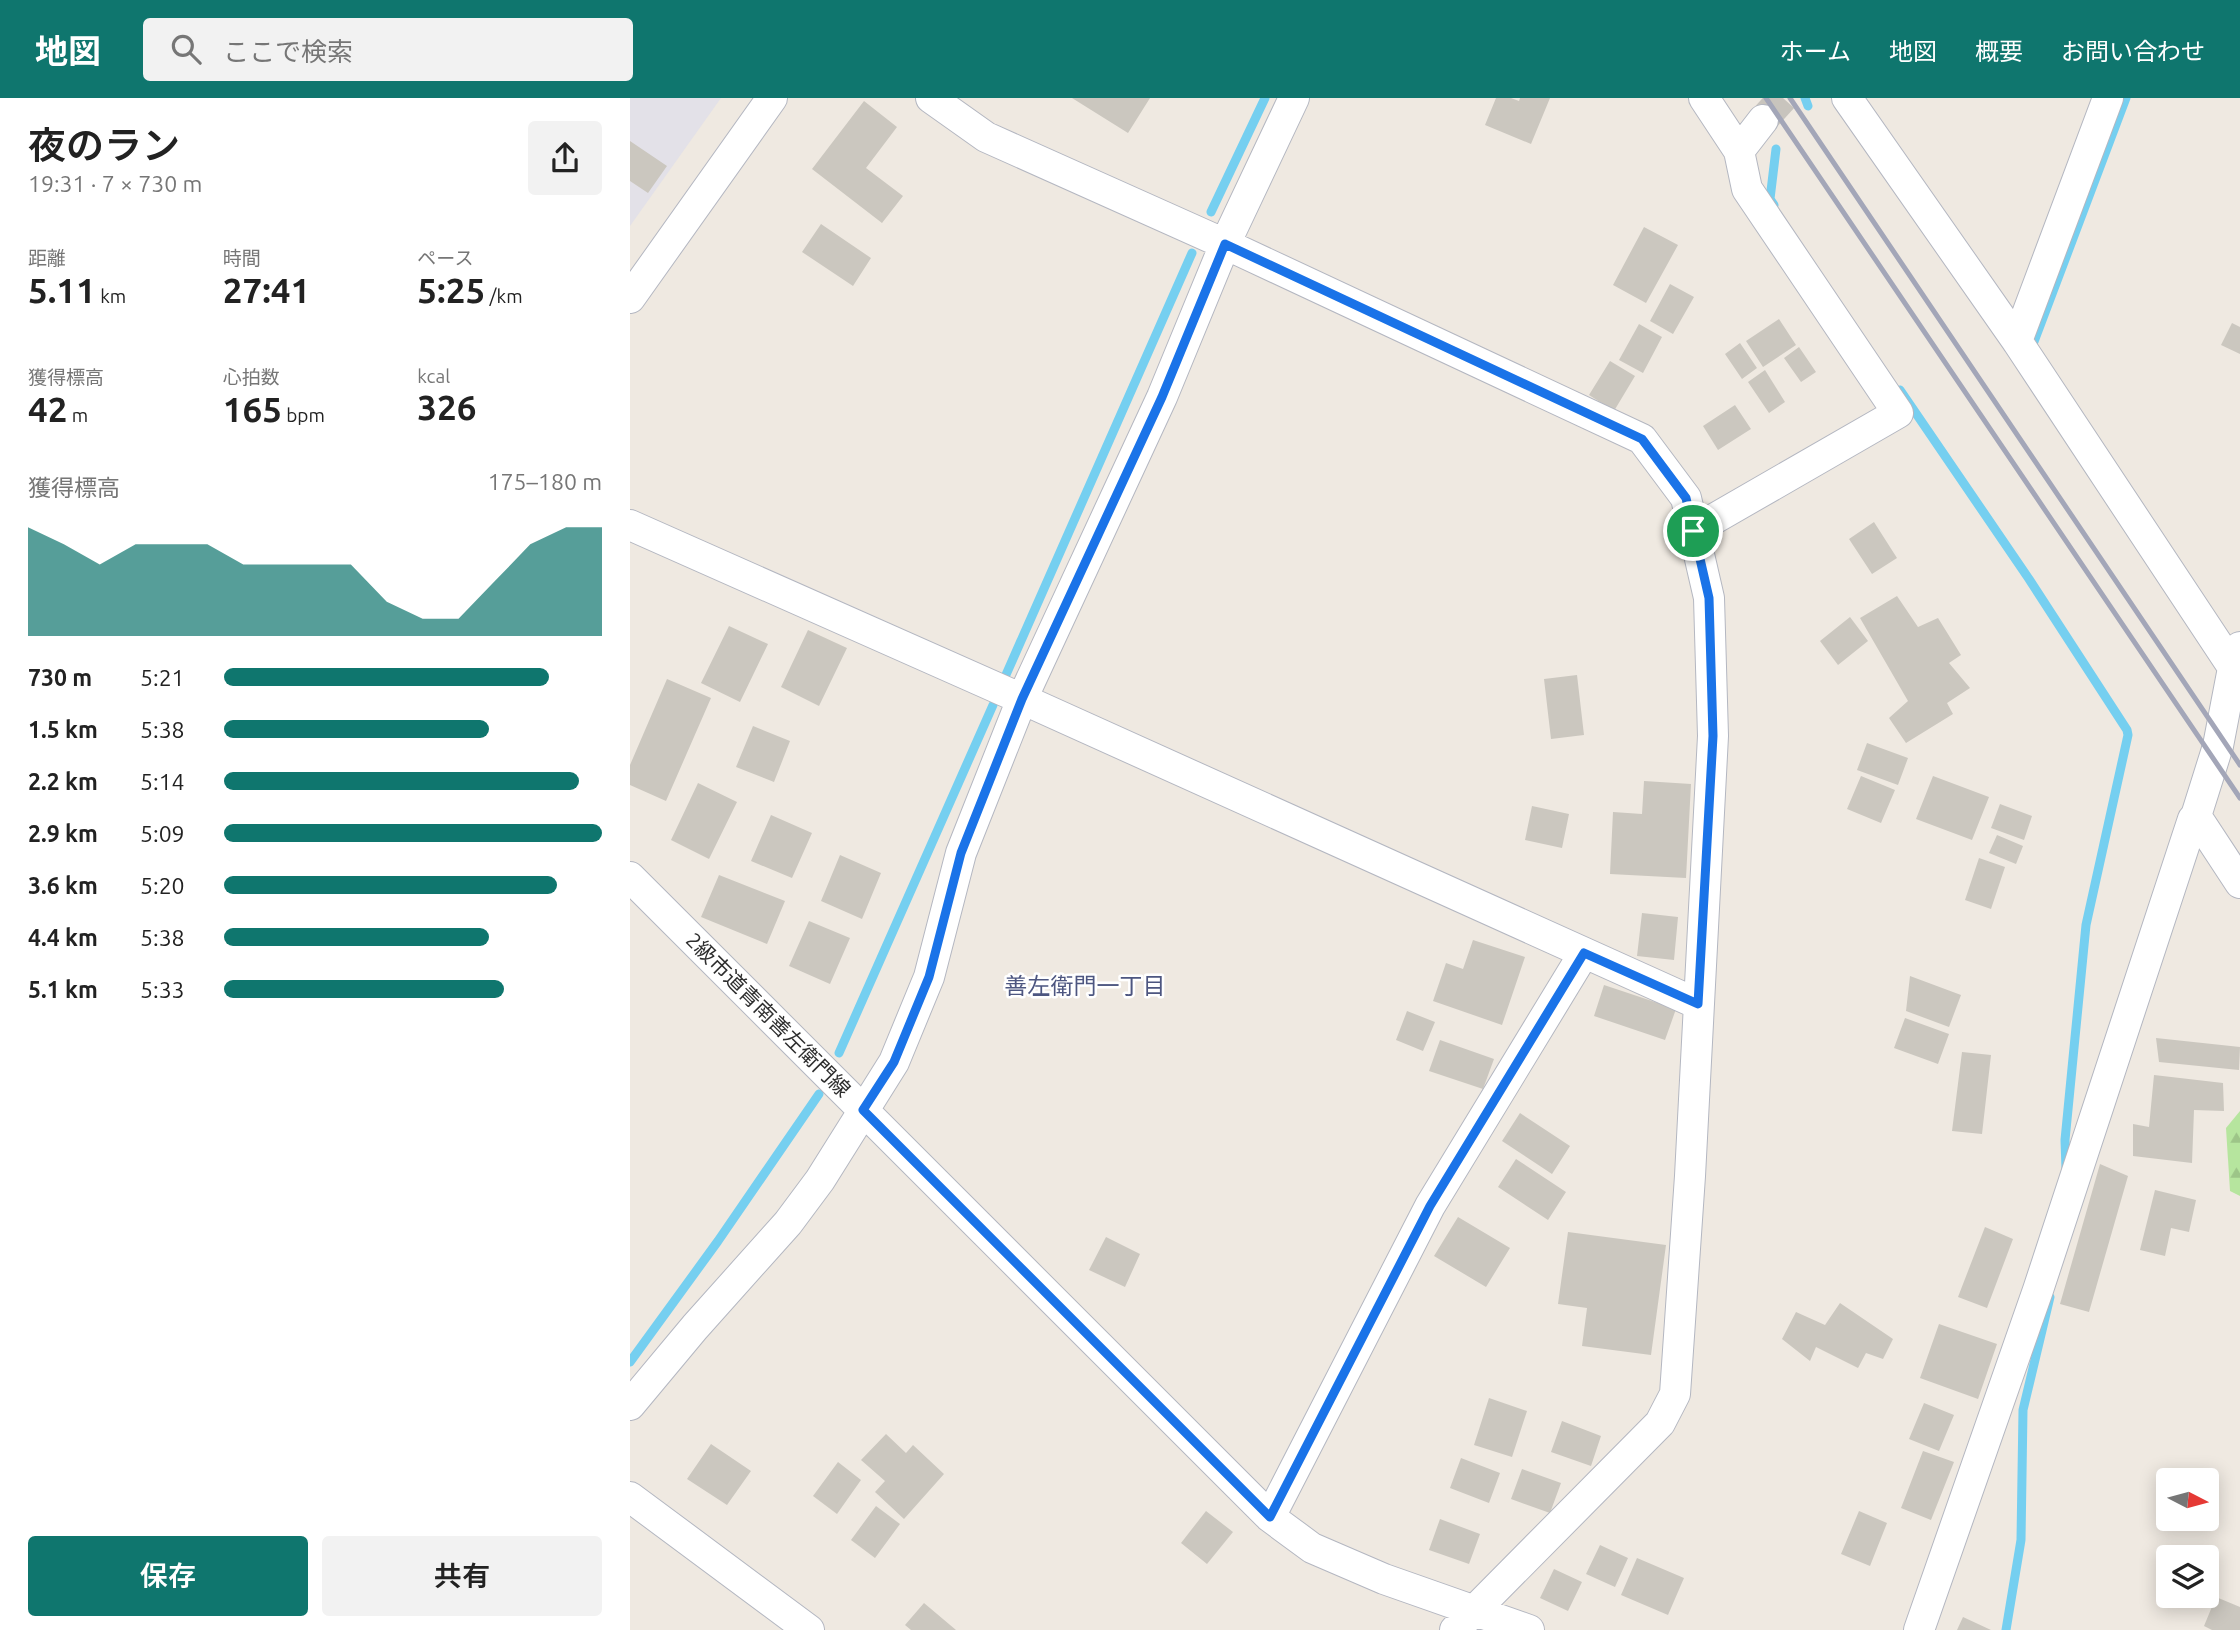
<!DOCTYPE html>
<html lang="ja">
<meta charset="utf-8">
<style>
:root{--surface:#fff;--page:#f2f2f2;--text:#222;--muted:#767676;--accent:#0f766e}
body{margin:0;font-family:Ubuntu,"Noto Sans JP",sans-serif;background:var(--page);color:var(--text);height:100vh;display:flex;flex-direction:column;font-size:26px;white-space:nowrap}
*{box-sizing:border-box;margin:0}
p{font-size:23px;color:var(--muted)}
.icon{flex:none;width:38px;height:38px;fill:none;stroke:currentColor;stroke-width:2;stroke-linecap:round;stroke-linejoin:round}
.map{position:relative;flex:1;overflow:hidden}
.drawer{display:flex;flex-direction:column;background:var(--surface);width:630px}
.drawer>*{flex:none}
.needle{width:46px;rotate:96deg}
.tools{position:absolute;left:1526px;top:1370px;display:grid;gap:14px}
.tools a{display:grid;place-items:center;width:63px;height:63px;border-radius:7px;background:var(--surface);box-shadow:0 4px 18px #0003;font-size:35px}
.pin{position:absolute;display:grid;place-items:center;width:60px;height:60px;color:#fff;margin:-30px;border:4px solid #fff;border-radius:50%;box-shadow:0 2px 7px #0007}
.round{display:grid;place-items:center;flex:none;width:74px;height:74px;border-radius:7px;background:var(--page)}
.overview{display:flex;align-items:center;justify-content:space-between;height:119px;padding:0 28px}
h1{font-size:38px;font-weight:600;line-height:52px}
.metrics{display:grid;grid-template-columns:repeat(3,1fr);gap:10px;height:119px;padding:7px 28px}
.metrics div{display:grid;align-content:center}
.metrics b{font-size:35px;font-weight:600}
.metrics small{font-size:19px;font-weight:400}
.metrics p{font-size:19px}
.chart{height:196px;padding:14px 28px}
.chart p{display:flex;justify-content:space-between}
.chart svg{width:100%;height:126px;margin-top:7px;fill:var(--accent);opacity:.7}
.button{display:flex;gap:14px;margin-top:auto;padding:14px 28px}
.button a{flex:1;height:80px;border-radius:7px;background:var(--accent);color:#fff;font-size:28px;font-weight:600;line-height:80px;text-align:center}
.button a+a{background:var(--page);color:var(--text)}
ul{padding:0 28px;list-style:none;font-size:23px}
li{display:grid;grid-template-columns:112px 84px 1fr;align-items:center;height:52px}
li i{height:18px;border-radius:9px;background:var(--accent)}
header{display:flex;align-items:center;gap:42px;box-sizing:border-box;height:98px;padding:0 35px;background:var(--accent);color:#fff}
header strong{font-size:33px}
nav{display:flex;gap:38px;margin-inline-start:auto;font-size:24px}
.search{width:490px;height:63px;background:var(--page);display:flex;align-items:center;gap:18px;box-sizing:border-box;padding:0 24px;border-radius:7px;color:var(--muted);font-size:26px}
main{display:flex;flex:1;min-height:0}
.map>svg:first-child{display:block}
.industrial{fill:#e3e1e8}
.forest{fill:url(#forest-firs)}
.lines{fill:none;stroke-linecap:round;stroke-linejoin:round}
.stream{stroke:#75cff0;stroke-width:9}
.building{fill:#cbc7bf}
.minor-tunnel{stroke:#c8c4bd;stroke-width:30;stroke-dasharray:30 15;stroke-linecap:butt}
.minor-casing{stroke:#b4b7c1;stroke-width:32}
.minor{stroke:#fff;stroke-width:30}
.rail{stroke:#a3a6b8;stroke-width:5}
.route-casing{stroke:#fff;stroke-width:14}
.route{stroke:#1a73e8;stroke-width:9}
.labels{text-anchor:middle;stroke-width:5;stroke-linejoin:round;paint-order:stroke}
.street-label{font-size:21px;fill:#2e2e2e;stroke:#fff}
.neighbourhood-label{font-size:23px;fill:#4d5680;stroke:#fff}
</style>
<header>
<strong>地図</strong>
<div class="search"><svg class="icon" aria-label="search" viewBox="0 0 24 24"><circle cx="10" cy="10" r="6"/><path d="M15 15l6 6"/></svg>ここで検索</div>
<nav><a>ホーム</a><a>地図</a><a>概要</a><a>お問い合わせ</a></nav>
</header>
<main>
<section class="drawer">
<div class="overview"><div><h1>夜のラン</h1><p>19:31 · 7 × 730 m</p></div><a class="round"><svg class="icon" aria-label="share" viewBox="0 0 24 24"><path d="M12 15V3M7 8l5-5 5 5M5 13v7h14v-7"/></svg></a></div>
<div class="metrics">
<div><p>距離</p><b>5.11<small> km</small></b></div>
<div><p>時間</p><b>27:41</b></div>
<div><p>ペース</p><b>5:25<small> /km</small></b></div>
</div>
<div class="metrics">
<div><p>獲得標高</p><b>42<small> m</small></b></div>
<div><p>心拍数</p><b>165<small> bpm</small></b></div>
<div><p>kcal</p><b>326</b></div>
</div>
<div class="chart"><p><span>獲得標高</span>175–180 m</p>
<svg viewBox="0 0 160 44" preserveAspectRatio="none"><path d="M0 44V6L10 12L20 19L30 12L40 12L50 12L60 19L70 19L80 19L90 19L100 32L110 38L120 38L130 25L140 12L150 6L160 6V44z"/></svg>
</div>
<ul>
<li><b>730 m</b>5:21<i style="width:86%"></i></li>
<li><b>1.5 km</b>5:38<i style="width:70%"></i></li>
<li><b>2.2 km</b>5:14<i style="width:94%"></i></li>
<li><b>2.9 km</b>5:09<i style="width:100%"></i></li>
<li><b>3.6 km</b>5:20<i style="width:88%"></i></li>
<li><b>4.4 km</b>5:38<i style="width:70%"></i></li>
<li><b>5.1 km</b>5:33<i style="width:74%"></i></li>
</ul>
<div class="button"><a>保存</a><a>共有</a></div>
</section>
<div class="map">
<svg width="1610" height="1532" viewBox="0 0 1610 1532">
<defs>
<pattern id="forest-firs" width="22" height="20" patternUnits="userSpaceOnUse" patternTransform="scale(1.75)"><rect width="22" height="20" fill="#b6e59e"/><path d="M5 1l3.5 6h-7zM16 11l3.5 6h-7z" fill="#9dc588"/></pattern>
</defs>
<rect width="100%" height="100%" fill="#efe9e1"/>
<!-- industrial -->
<path class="industrial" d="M0,0h91l-91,128z"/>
<!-- forest -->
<path class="forest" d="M1610,1013v85l-10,-5 -4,-63z"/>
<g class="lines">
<!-- stream -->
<path class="stream" d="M1175,0l3,8
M1144,107l-4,-6 6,-50
M581,114l54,-114
M1402,249l94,-249
M1270,292l129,189 98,151 1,5 -42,190 -21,215 1,29
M375,579l187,-424
M209,955l154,-348
M0,1264l88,-121 101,-147
M1376,1532l15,-90 2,-130 27,-113"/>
</g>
<!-- building -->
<path class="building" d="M442,0h78l-22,35z
M866,0h15l8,3 1,-3h30l-19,46 -46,-19z
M234,3l33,26 -31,41 37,28 -21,27 -70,-54z
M0,43l37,25 -19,27 -18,-12z
M191,126l50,34 -18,28 -51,-34z
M1014,129l34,18 -32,58 -33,-18z
M1040,186l24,13 -21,37 -23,-13z
M1149,221l17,26 -33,22 -17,-26z
M1602,225l8,4v27l-19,-9z
M1009,226l23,13 -19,36 -24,-13z
M1110,245l17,25 -15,11 -17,-25z
M1169,249l17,25 -15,10 -17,-24z
M980,263l25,15 -21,35 -25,-16z
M1135,272l20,32 -16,11 -21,-31z
M1105,307l16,24 -33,21 -15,-24z
M1244,424l23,36 -25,16 -23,-35z
M1267,498l21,31 20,-9 23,37 -12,8 21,25 -23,15 6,11 -47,29 -17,-25 19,-17 -48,-83z
M1220,519l18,24 -30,24 -18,-24z
M99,528l39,18 -28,58 -39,-19z
M178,532l39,18 -28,58 -38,-19z
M947,577l7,60 -33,4 -7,-60z
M37,581l44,19 -45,103 -36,-16v-20z
M123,628l37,15 -16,41 -38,-15z
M1237,645l41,15 -10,27 -41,-15z
M1231,678l34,14 -14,33 -34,-14z
M1303,678l56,21 -17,43 -56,-21z
M1014,683l47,3 -5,94 -76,-4 3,-62 29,2z
M68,685l39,19 -28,57 -38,-19z
M1370,706l32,12 -8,24 -33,-12z
M902,708l37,8 -7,34 -37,-8z
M141,717l41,18 -20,45 -41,-17z
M1367,737l26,11 -7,18 -27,-11z
M210,757l41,18 -19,46 -41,-18z
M1349,760l26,9 -14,42 -26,-9z
M89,777l66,26 -18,43 -66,-27z
M1012,815l36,4 -4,43 -37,-4z
M179,823l41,17 -20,46 -41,-18z
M843,842l52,17 -23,68 -69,-24 13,-38 17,6z
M1280,878l51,19 -12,32 -43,-16z
M974,887l72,24 -11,31 -71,-24z
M777,913l28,11 -12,29 -27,-11z
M1275,920l44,16 -11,30 -44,-16z
M1526,940l84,9 -1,23 -80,-8z
M810,942l54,19 -11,30 -54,-18z
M1332,954l29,3 -9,79 -30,-3z
M1524,977l69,8 1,28 -30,-1 -2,53 -59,-7v-32l16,3z
M890,1015l50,33 -18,28 -50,-33z
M886,1061l50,33 -18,28 -50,-33z
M1470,1066l28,12 -39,136 -29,-8z
M1525,1092l41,10 -7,32 -18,-4 -6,28 -25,-6z
M828,1119l52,31 -24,39 -52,-31z
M1355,1129l28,12 -26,69 -29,-11z
M938,1134l98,13 -15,110 -69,-9 5,-38 -29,-4z
M476,1139l34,17 -15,33 -36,-17z
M1210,1205l53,36 -10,20 -17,-6 -8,15 -42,-21 -6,14 -28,-22 14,-27 29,13z
M1309,1226l58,20 -19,55 -58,-21z
M859,1300l38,13 -15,46 -38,-12z
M1294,1305l30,12 -15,36 -30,-12z
M932,1323l39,15 -10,30 -40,-14z
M256,1336l20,19 7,-8 31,29 -40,45 -29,-27 10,-11 -24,-21z
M81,1346l40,27 -24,34 -40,-26z
M1293,1353l31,11 -23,58 -30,-12z
M831,1360l39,15 -11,30 -39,-15z
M208,1364l23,18 -24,34 -24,-18z
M892,1371l39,14 -11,30 -39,-14z
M246,1408l24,18 -25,34 -24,-18z
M576,1413l27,21 -26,32 -26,-21z
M1229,1413l28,12 -17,43 -29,-12z
M810,1421l40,15 -11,30 -40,-14z
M970,1447l28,13 -13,29 -29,-13z
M1007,1460l47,20 -16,37 -47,-20z
M924,1471l28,13 -14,29 -28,-13z
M1586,1499l24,10v23h-28l-8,-4z
M294,1505l32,27h-45l-6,-5z
M1333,1519l28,13h-34z"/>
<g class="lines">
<!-- minor-tunnel -->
<path class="minor-tunnel" d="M1133,22l20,-22"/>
<defs>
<path id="minor" d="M301,0l55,39 239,107 417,195 44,59 23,100 4,138 -23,440 -15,218 -15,29 -205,207
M1217,0l170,243 223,337
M1109,53l24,-31
M0,200l142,-200
M1387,243l91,-243
M0,427l392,174 676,305
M1063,433l205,-118 -151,-224 -8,-38 -35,-53
M1566,718l44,67
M0,779l640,640 42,31 72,31 145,51
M0,1307l65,-78 93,-104 32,-43 74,-118 35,-85 32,-124 61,-154 140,-302 63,-153 69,-146
M0,1399l179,133
M640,1419l160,-311 154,-253
M1289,1532l119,-340 155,-471 3,-3 22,-70 15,-78 7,-21"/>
</defs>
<!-- minor casing -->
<use href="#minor" class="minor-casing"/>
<!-- minor -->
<use href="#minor" class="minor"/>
<!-- rail -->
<path class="rail" d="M1136,0l474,700
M1160,0l450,667"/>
</g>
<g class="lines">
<defs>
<path id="route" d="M595,146l417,195 44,59 23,100 4,138 -15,268 -114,-51 -154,253 -160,311 -407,-407 31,-48 35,-85 32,-124 61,-154 140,-302z"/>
</defs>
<!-- route casing -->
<use href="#route" class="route-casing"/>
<!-- route -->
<use href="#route" class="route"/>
</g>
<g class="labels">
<!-- street labels -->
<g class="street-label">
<text transform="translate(138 917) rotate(45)" y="7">2級市道青南善左衛門線</text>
</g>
<!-- neighbourhood labels -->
<g class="neighbourhood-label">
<text x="455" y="896">善左衛門一丁目</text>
</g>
</g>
</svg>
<div class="tools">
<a><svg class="needle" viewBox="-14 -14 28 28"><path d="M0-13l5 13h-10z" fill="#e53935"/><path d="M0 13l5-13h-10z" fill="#767676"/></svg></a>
<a><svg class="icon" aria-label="layers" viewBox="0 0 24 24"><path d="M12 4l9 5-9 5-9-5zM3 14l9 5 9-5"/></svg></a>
</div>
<div class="pin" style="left:1063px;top:433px;background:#1e9e55"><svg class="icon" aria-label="arrive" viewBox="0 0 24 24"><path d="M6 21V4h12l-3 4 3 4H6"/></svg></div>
</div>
</main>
